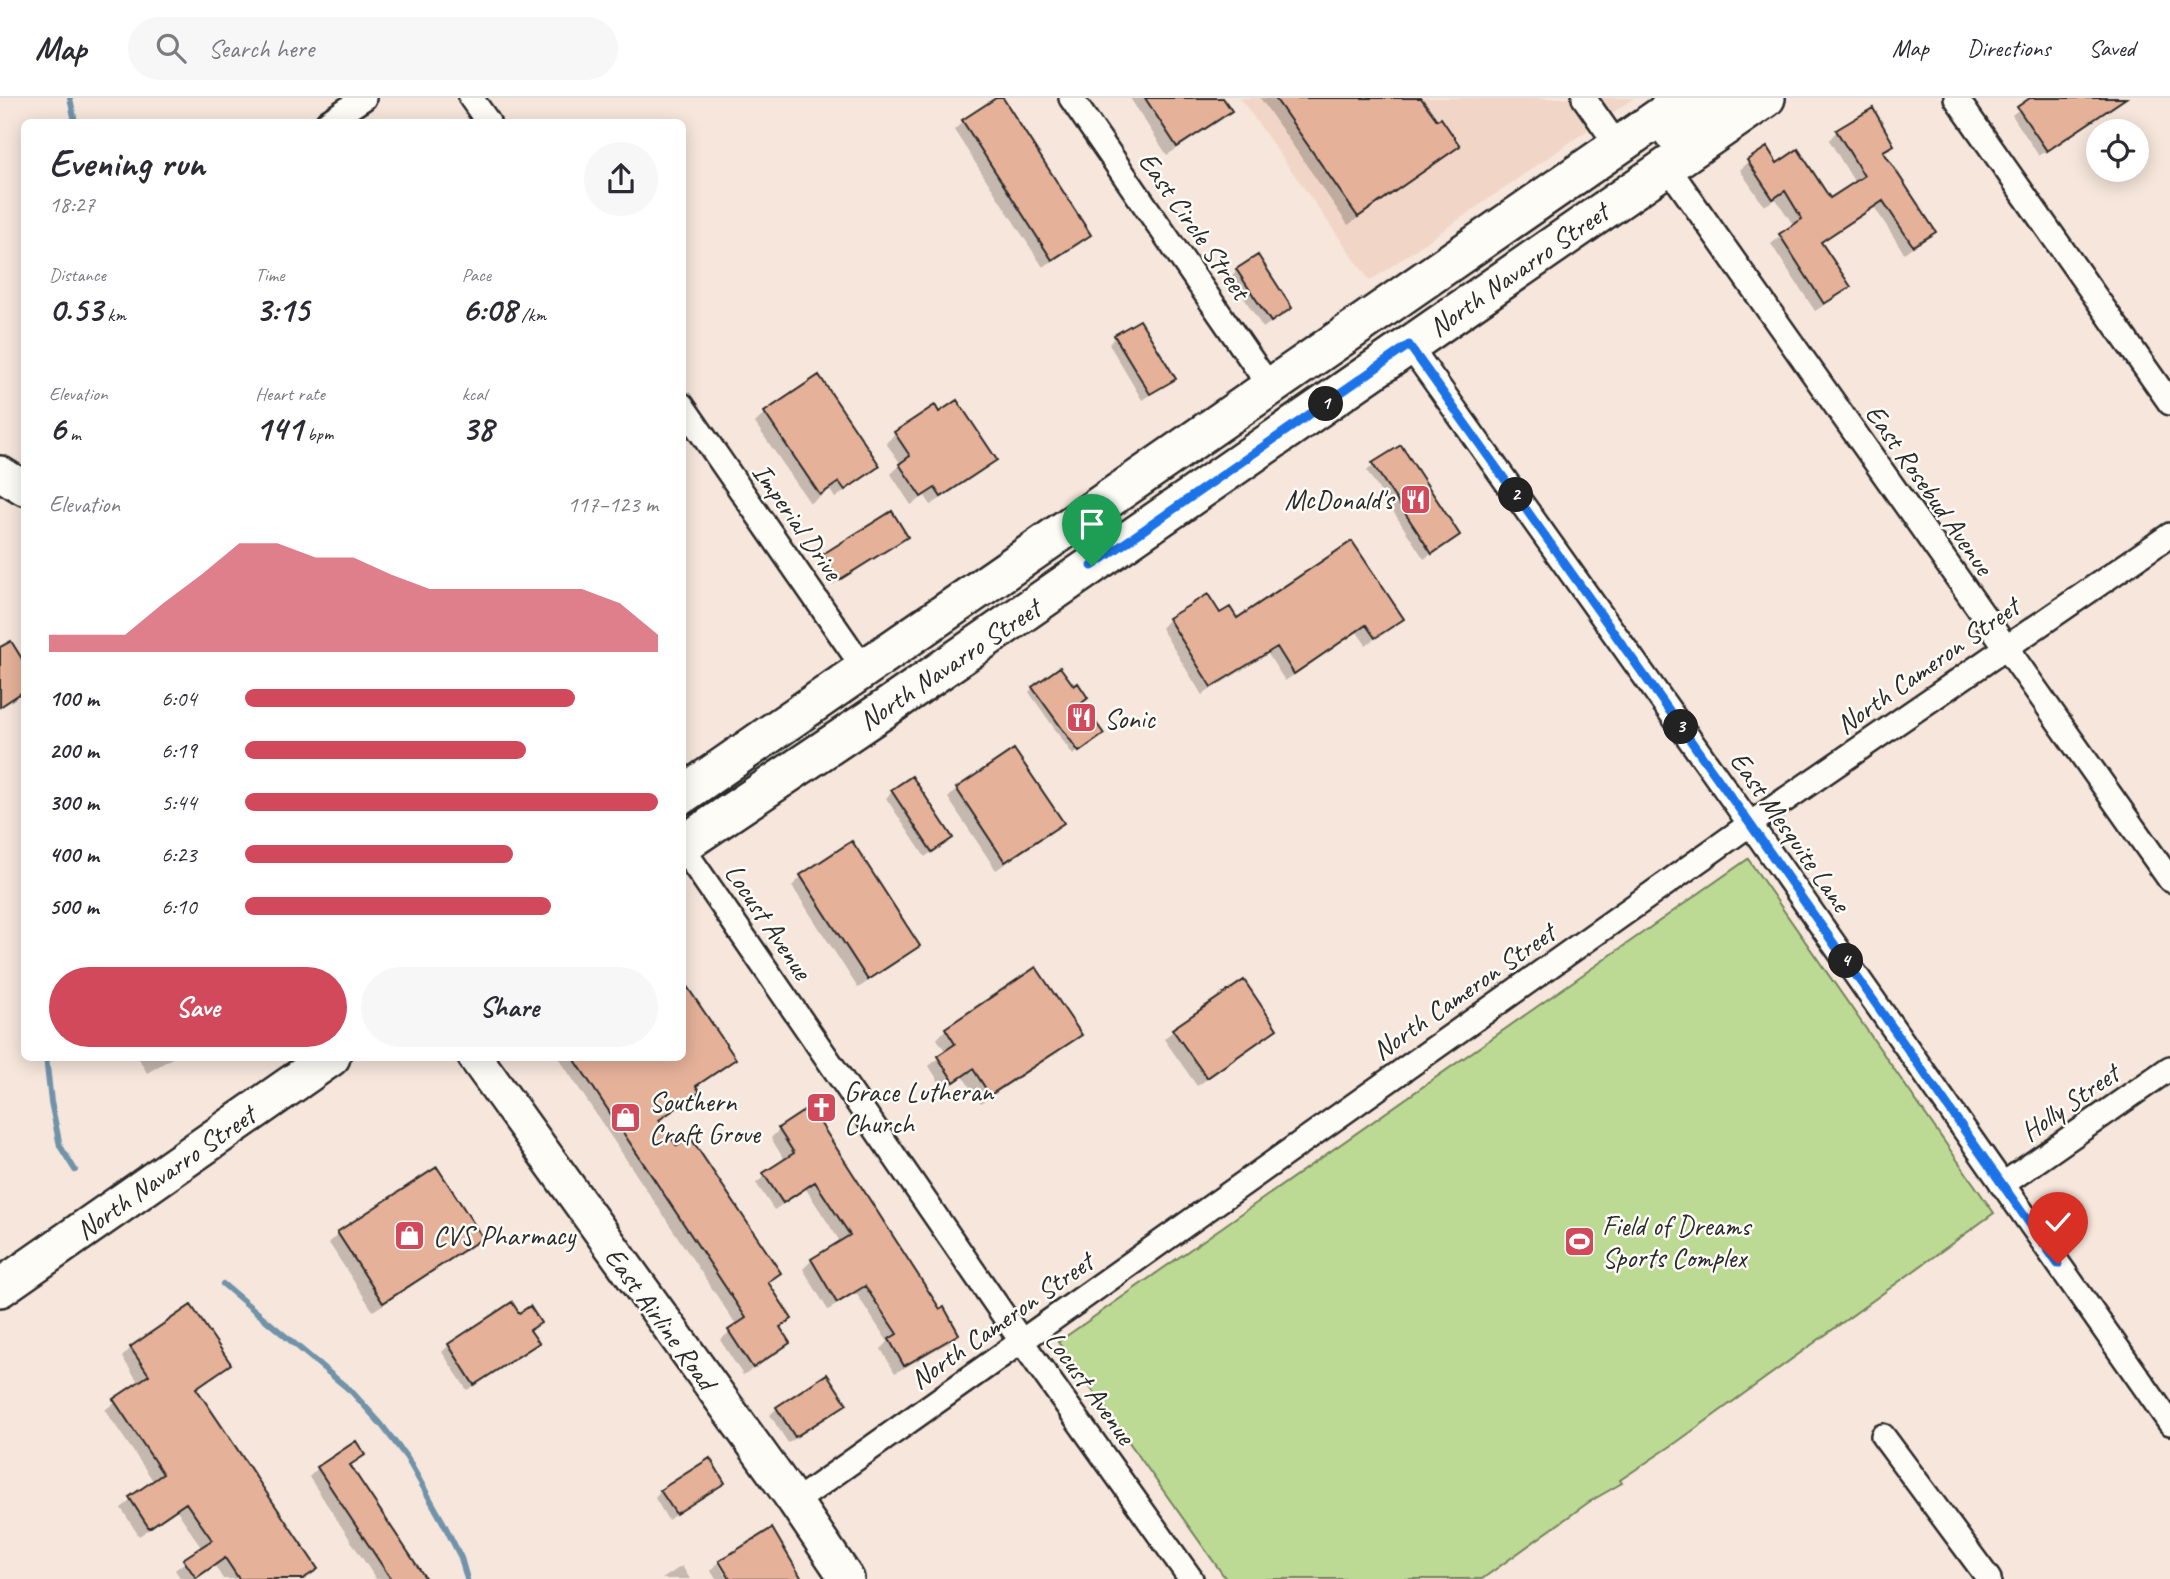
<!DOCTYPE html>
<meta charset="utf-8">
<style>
:root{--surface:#fff;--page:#f7f7f7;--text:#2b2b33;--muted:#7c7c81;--line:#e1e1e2;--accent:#d1495b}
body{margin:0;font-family:Caveat,sans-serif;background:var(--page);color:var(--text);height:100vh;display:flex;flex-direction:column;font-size:26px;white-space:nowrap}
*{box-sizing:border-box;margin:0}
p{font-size:23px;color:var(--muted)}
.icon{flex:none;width:38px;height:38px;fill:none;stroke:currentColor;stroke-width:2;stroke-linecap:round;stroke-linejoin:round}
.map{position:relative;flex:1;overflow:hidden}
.sheet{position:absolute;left:21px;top:21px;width:665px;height:942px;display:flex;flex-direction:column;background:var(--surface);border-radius:10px;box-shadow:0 4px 18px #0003}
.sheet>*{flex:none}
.fabs{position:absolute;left:2086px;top:21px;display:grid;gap:14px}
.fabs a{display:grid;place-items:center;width:63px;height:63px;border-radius:50%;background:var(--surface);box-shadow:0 4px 18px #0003;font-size:35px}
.pin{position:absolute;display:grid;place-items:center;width:60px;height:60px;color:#fff;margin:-72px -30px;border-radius:50% 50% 50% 0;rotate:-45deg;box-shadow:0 0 7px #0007}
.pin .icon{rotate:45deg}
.km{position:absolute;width:35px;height:35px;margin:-18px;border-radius:50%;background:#222;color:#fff;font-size:19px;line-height:35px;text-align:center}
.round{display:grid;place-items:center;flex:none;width:74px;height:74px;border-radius:37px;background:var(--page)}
.overview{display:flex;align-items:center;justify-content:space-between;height:119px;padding:0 28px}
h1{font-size:38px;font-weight:600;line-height:52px}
.stats{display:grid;grid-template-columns:repeat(3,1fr);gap:10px;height:119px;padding:7px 28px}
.stats div{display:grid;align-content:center}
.stats b{font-size:35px;font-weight:600}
.stats small{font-size:19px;font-weight:400}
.stats p{font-size:19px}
.chart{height:196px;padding:14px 28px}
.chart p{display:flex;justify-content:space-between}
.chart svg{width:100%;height:126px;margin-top:7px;fill:var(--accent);opacity:.7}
.button{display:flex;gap:14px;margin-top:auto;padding:14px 28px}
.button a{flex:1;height:80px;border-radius:42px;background:var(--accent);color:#fff;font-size:28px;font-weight:600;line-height:80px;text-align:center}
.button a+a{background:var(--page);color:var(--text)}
ul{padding:0 28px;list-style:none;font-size:23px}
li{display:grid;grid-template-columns:112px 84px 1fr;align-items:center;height:52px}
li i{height:18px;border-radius:9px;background:var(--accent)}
header{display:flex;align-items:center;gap:42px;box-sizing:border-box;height:98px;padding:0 35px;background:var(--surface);border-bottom:2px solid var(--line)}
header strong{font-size:33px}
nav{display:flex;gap:38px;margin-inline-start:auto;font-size:24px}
.search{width:490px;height:63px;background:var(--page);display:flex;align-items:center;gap:18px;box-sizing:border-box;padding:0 24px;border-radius:38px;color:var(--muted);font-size:26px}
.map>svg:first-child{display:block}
.built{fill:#f1d6c7}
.green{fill:#bcda93;stroke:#74825f;stroke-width:2}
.shadow{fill:#0003}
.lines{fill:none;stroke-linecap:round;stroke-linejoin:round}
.stream{stroke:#6f93a9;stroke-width:6}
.building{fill:#e5b199;stroke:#2b2b2b;stroke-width:2}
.minor-casing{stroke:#2b2b2b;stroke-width:28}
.secondary-casing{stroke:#2b2b2b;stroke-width:38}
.primary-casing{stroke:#2b2b2b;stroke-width:42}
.minor{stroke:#fdfcf7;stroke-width:23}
.secondary{stroke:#fdfcf7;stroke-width:33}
.primary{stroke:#fdfcf7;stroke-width:37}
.route-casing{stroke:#fff;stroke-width:14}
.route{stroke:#1a73e8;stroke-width:9}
.labels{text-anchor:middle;stroke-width:5;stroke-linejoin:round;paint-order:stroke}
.street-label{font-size:28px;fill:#2b2b2b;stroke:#fdfcf7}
.poi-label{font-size:28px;fill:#2b2b2b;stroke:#fdfcf7;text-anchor:start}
</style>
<header>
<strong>Map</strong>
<div class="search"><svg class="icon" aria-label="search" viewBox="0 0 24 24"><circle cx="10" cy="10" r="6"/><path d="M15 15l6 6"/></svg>Search here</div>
<nav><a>Map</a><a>Directions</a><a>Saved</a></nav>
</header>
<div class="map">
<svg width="2170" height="1481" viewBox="0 0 2170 1481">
<rect width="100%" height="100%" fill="#f6e6db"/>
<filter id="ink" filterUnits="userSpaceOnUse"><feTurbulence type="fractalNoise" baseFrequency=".0143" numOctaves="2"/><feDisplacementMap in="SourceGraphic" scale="14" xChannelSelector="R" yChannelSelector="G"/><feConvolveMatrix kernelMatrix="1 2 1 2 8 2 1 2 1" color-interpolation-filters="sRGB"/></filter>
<g filter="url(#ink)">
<!-- built -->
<path class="built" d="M1240,0h394l-264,183z"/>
<!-- green -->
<path class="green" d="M1748,761l246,354 -317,229 -57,38 2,3 -33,19 -107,77h-256l-168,-237z"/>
<!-- shadow -->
<path class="shadow" d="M999,0h2l88,136 -9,10 -37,23 -89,-137 10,-9z
M1130,0h91l9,13 -9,9 -54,35z
M1260,0h159l39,48 -9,9 -101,70z
M2034,0h81l2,4 -78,54 -27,-41z
M1837,33l55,14 -9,9 51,77 -30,22 -29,-45 -55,35 28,44 -8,8 -25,16 -44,-67 23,-18 -18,-27 -12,7 -24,-36 8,-8 29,3 52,35 26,-17 -26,-43z
M1237,172l53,38 -27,20 -32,-51z
M1115,239l59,42 -32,21 -33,-56z
M818,279l60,88 -9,10 -34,23 -5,-8 -20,13 -55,-80 10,-10z
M939,317l55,45 -9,9 -54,36 -6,-9 -14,9 -20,-31 10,-10 -15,-21 10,-10z
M1373,367l85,70 -34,24 -57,-88z
M905,439l-6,6 -67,42 -14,-22 6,-7z
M1219,518l18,5 165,-3 -36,27 -9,-13 -72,49 -17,-27 -66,41 -41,-67 8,-9z
M10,545l14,22v27l-24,16v-58z
M1033,590h40l25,50 -25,17 -44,-63z
M957,691l105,33 -10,10 -56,38 -48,-72z
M892,694l59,45 -26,20 -39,-59z
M851,746l67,102 -10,9 -50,33 -66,-102 9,-9z
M946,931l133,6 -9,9 -89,59 -18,-26 -19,13 -15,-24 17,-14 -9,-13z
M1275,931l-9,9 -69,48 -33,-47 10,-9z
M138,959h36l-27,16z
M558,959l176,2 -9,9 -30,20 3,4 -9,9 -31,20 18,27 103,125 -12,11 23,35 -11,10 9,14 -9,9 -36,23 -23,-35 17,-14z
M779,1032l178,203 -8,9 -54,31 -14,-24 7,-7 -32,-49 -28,17 -25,-41 9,-9 29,-17 -35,-54 -32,21 -18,-27 29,-22 -14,-23z
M436,1072l44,68 -9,9 -98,64 -44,-68 9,-9z
M518,1217l21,8 -10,8 8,12 -7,7 -63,40 -25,-38 7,-7z
M131,1250l98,16 -34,26 121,179 -11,10h-82l-8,-13 -19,13h-15l-6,-9 27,-21 -25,-39 -38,26 -18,-28 33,-26 -49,-72 34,-27 -17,-26z
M844,1306l-6,7 -50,32 -18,-28 7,-7z
M363,1356l-14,13 75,112h-48l-67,-102 9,-9z
M723,1384l-55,38 -13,-22 6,-7z
M718,1465l10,16h-12l-5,-8z
M682,1468l8,13h-28z"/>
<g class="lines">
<!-- stream -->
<path class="stream" d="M70,0l5,24
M46,959l5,45 9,44 15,24
M223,1186l129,108 29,32 26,34 37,66 17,34 6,21"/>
</g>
<!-- building -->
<path class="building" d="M996,0h7l88,137 -39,25 -90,-140z
M1145,0h78l9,13 -55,36z
M1275,0h146l16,22 4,-2 19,28 -102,71z
M2030,0h96l-79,53 -30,-44z
M1873,10l21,37 -11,6 53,81 -23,14 -30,-45 -62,41 30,45 -27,17 -45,-70 23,-15 -17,-28 -12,8 -26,-39 20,-13 10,16 21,-14 32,49 34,-22 -28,-46z
M1258,157l34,53 -21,14 -35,-53z
M1140,222l36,59 -26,15 -36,-59z
M819,277l61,91 -35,24 -6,-8 -19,13 -56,-83z
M957,302l40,60 -56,37 -6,-9 -14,9 -22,-33 11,-8 -16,-24 41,-27 4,7z
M1401,347l59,90 -28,19 -60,-91z
M892,413l16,26 -69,43 -16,-26z
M1352,443l52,78 -29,19 -9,-13 -72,49 -17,-27 -66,40 -43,-69 40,-24 12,19 10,-6 7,11z
M11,543l13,21v29l-24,16v-60z
M1060,569l14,19 4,-3 10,15 -6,5 22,31 -25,18 -47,-65z
M1014,651l50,74 -59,39 -49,-74z
M912,678l41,62 -21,14 -41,-62z
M852,743l68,105 -52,34 -68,-105z
M1036,869l46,68 -92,60 -17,-26 -19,13 -17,-26 18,-12 -10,-16z
M682,881l54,80 -40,27 4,6 -41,28 18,26 13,-9 91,136 -13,9 24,37 -12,8 10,16 -37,25 -25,-38 18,-12 -173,-261h109z
M1244,882l33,49 -70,49 -35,-49z
M810,1009l130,202 4,-2 15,27 -55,32 -15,-27 8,-5 -32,-48 -28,17 -26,-44 39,-24 -35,-53 -32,21 -20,-30 31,-20 -16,-25z
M437,1069l46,71 -100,65 -46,-71z
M512,1204l7,11 11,-7 11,17 -11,7 9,13 -65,42 -26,-41z
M191,1207l40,59 -35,24 122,181 -15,10h-64l-14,-21 -29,20 -13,-19 29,-19 -26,-37 -37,25 -20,-31 34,-23 -50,-75 36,-24 -19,-28z
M827,1276l20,30 -52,33 -19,-30z
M356,1343l9,14 -15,10 76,114h-35l-74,-112z
M710,1360l15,25 -49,31 -16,-24z
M772,1430l30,51h-72l-11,-18z"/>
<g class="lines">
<defs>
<path id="minor" d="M471,0l17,24
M1071,0l199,289
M1584,0l33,47
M1956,0l214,305
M328,24l36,-24
M1667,68l503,714
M1409,247l341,479 420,599
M682,307l183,265
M682,749l340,495 169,237
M2002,1087l168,-117
M1883,1338l106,143
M795,1404l955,-678 420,-289"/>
<path id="secondary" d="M0,375l24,15
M475,959l320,445 52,77"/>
<path id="primary" d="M1673,35l47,-35
M682,697l1005,-697
M682,747l207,-139 877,-608
M0,1190l331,-231"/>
</defs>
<!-- minor casing -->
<use href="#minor" class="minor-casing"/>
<!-- secondary casing -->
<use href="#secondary" class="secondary-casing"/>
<!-- primary casing -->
<use href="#primary" class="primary-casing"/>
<!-- minor -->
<use href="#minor" class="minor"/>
<!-- secondary -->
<use href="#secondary" class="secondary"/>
<!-- primary -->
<use href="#primary" class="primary"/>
</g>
</g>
<g class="lines" filter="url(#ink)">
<defs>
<path id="route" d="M1092,468l317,-221 341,479 308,440"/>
</defs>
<!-- route casing -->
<use href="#route" class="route-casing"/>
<!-- route -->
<use href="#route" class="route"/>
</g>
<!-- icons -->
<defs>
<symbol id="restaurant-square" viewBox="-11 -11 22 22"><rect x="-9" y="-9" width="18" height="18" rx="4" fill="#d1495b" stroke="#fdfcf7"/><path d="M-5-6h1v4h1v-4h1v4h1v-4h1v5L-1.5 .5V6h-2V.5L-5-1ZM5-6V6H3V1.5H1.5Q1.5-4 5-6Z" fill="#fff"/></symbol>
<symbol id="church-square" viewBox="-11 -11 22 22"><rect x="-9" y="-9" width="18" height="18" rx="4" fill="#d1495b" stroke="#fdfcf7"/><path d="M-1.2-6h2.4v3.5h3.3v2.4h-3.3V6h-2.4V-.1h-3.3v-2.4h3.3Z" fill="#fff"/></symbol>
<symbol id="shop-square" viewBox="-11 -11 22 22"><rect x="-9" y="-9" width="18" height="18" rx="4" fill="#d1495b" stroke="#fdfcf7"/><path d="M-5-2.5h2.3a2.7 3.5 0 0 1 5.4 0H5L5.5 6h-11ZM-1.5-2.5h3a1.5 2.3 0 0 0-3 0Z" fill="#fff"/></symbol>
<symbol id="stadium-square" viewBox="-11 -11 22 22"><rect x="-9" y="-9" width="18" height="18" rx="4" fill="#d1495b" stroke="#fdfcf7"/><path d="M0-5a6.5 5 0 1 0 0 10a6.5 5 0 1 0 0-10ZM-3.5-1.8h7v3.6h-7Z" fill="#fff"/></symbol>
</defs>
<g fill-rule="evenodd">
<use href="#restaurant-square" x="1398" y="384" width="35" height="35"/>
<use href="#restaurant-square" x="1064" y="602" width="35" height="35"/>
<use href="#church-square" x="804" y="992" width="35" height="35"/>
<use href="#shop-square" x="608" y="1002" width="35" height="35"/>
<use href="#shop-square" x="392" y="1120" width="35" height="35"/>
<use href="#stadium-square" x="1562" y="1126" width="35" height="35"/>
</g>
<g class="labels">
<!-- street labels -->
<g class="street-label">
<text transform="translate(1195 127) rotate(55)" y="10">East Circle Street</text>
<text transform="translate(1518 171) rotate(-35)" y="10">North Navarro Street</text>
<text transform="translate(1930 391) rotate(55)" y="10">East Rosebud Avenue</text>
<text transform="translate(798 423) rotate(55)" y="10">Imperial Drive</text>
<text transform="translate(949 566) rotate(-34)" y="10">North Navarro Street</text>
<text transform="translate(1927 567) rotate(-35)" y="10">North Cameron Street</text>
<text transform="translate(1791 733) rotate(55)" y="10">East Mesquite Lane</text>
<text transform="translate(769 823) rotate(56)" y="10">Locust Avenue</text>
<text transform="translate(1463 893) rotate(-35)" y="10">North Cameron Street</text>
<text transform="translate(2069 1004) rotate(-35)" y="10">Holly Street</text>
<text transform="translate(165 1074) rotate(-35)" y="10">North Navarro Street</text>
<text transform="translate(661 1220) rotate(54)" y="10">East Airline Road</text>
<text transform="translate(1001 1222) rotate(-35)" y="10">North Cameron Street</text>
<text transform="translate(1091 1289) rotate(54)" y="10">Locust Avenue</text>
</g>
<!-- poi labels -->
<g class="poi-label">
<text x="1393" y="411" text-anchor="end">McDonald's</text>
<text x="1104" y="630">Sonic</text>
<text x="844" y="1003">Grace Lutheran<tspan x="844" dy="32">Church</tspan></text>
<text x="649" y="1013">Southern<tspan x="649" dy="32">Craft Grove</tspan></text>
<text x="1602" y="1137">Field of Dreams<tspan x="1602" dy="32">Sports Complex</tspan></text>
<text x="433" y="1147">CVS Pharmacy</text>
</g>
</g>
</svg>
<div class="fabs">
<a><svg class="icon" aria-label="locate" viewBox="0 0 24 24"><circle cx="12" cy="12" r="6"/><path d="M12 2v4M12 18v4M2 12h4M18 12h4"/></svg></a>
</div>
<div class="pin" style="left:1092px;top:468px;background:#1e9e55"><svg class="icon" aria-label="arrive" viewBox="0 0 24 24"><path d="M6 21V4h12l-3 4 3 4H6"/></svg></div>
<div class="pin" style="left:2058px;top:1166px;background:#d93025"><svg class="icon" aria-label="check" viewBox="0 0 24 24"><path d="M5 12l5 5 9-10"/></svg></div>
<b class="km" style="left:1326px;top:306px">1</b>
<b class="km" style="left:1516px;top:397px">2</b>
<b class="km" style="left:1681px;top:629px">3</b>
<b class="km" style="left:1846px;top:863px">4</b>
<section class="sheet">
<div class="overview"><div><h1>Evening run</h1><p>18:27</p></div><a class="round"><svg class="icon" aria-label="share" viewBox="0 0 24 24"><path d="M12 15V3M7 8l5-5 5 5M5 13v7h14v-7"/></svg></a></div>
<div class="stats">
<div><p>Distance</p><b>0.53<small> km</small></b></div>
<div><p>Time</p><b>3:15</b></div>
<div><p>Pace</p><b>6:08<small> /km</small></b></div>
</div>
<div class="stats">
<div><p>Elevation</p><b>6<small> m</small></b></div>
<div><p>Heart rate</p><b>141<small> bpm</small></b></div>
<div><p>kcal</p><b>38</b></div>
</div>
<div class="chart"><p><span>Elevation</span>117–123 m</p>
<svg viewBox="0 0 160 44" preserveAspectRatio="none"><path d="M0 44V38L10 38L20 38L30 27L40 17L50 6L60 6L70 11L80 11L90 17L100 22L110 22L120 22L130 22L140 22L150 27L160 38V44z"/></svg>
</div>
<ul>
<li><b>100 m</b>6:04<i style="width:80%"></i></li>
<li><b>200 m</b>6:19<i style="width:68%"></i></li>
<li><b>300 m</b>5:44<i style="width:100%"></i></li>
<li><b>400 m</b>6:23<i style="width:65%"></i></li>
<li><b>500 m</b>6:10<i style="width:74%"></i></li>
</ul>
<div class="button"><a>Save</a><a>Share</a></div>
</section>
</div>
